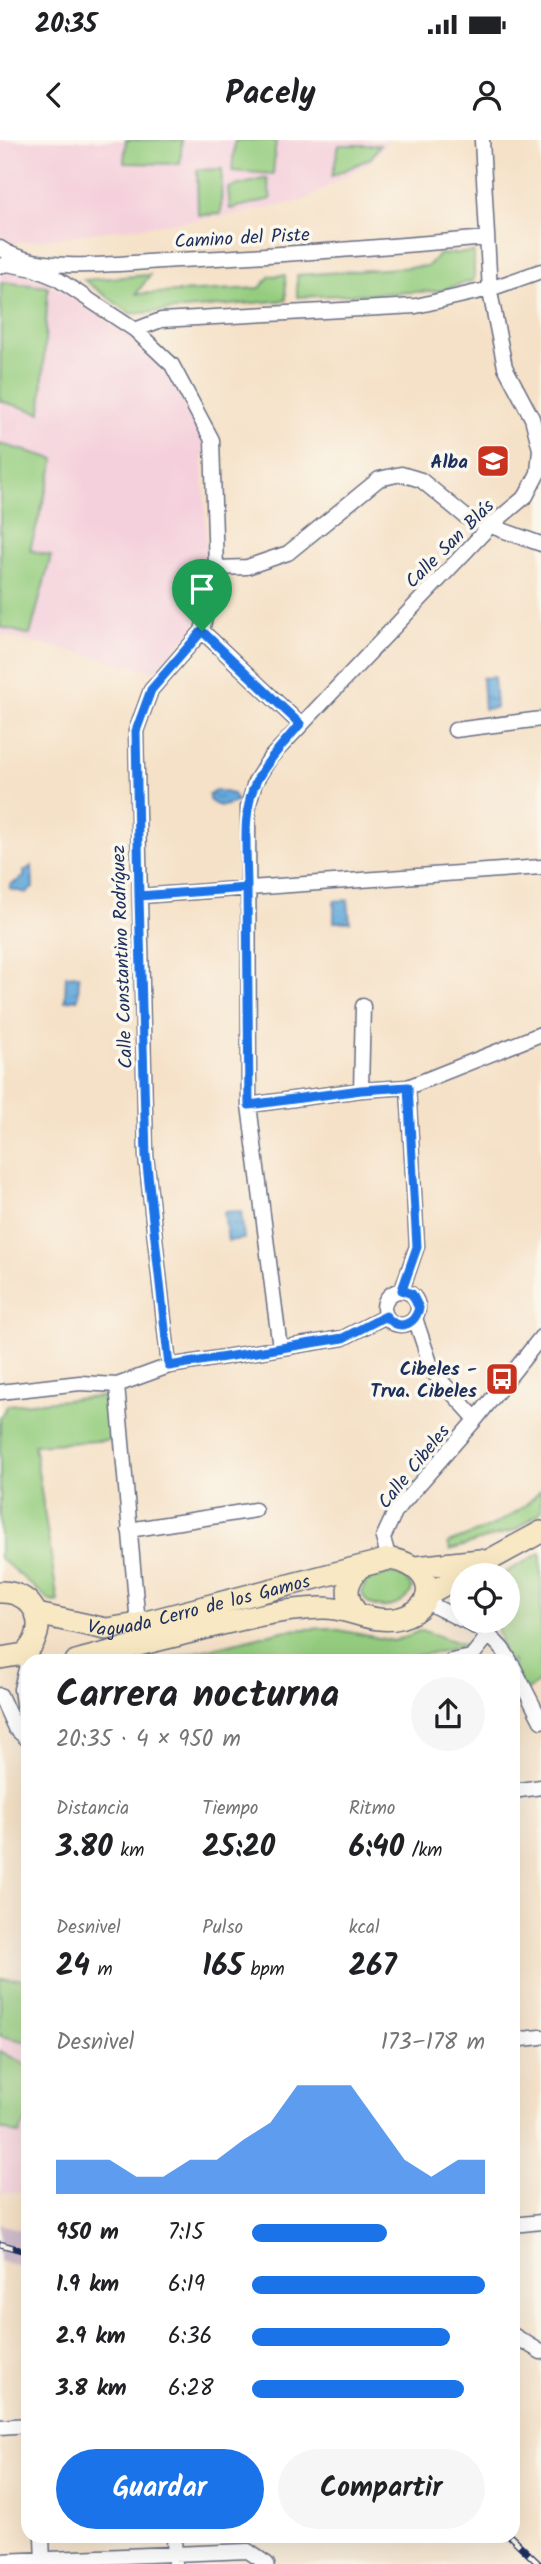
<!DOCTYPE html>
<html lang="es">
<meta charset="utf-8">
<style>
:root{--surface:#fff;--page:#f6f6f6;--text:#202124;--muted:#757577;--accent:#1a73e8}
body{margin:0;font-family:Kalam,sans-serif;background:var(--page);color:var(--text);height:100vh;display:flex;flex-direction:column;font-size:26px;white-space:nowrap}
*{box-sizing:border-box;margin:0}
p{font-size:23px;color:var(--muted)}
.icon{flex:none;width:38px;height:38px;fill:none;stroke:currentColor;stroke-width:2;stroke-linecap:round;stroke-linejoin:round}
.map{position:relative;flex:1;overflow:hidden}
.drawer{position:absolute;left:21px;top:1514px;width:499px;height:889px;display:flex;flex-direction:column;background:var(--surface);border-radius:21px;box-shadow:0 7px 28px #0002}
.drawer>*{flex:none}
.fabs{position:absolute;left:450px;top:1423px;display:grid;gap:14px}
.fabs a{display:grid;place-items:center;width:70px;height:70px;border-radius:50%;background:var(--surface);box-shadow:0 7px 28px #0002;font-size:35px}
.pin{position:absolute;display:grid;place-items:center;width:60px;height:60px;color:#fff;margin:-72px -30px;border-radius:50% 50% 50% 0;rotate:-45deg;box-shadow:0 0 7px #0007}
.pin .icon{rotate:45deg}
.round{display:grid;place-items:center;flex:none;width:74px;height:74px;border-radius:37px;background:var(--page)}
.head{display:flex;align-items:center;justify-content:space-between;height:119px;padding:0 35px}
h1{font-size:38px;font-weight:700;line-height:52px}
.metrics{display:grid;grid-template-columns:repeat(3,1fr);gap:10px;height:119px;padding:7px 35px}
.metrics div{display:grid;align-content:center}
.metrics b{font-size:30px;font-weight:700}
.metrics small{font-size:19px;font-weight:400}
.metrics p{font-size:19px}
.chart{height:196px;padding:14px 35px}
.chart p{display:flex;justify-content:space-between}
.chart svg{width:100%;height:126px;margin-top:7px;fill:var(--accent);opacity:.7}
.action{display:flex;gap:14px;margin-top:auto;padding:14px 35px}
.action a{flex:1;height:80px;border-radius:42px;background:var(--accent);color:#fff;font-size:28px;font-weight:700;line-height:80px;text-align:center}
.action a+a{background:var(--page);color:var(--text)}
ul{padding:0 35px;list-style:none;font-size:23px}
li{display:grid;grid-template-columns:112px 84px 1fr;align-items:center;height:52px}
li i{height:18px;border-radius:9px;background:var(--accent)}
.status{display:flex;justify-content:space-between;align-items:center;height:49px;padding:0 35px;background:var(--surface);direction:ltr}
.status svg{height:19px;fill:currentColor}
header{display:flex;justify-content:space-between;align-items:center;height:91px;padding:0 35px;background:var(--surface);font-size:32px;font-weight:700}
.map>svg:first-child{display:block}
.built{fill:#f4cfdc}
.railway{fill:#d0bdcc}
.green{fill:#95cd7f;stroke:#587e6e;stroke-width:2}
.water{fill:url(#water-ripples);stroke:#406c9c;stroke-width:2}
.lines{fill:none;stroke-linecap:round;stroke-linejoin:round}
.street-casing{stroke:#676d83;stroke-width:17}
.secondary-casing{stroke:#676d83;stroke-width:24}
.street{stroke:#fff;stroke-width:14}
.secondary{stroke:#f8e8c3;stroke-width:21}
.rail-casing{stroke:#1b2f5e;stroke-width:7}
.rail{stroke:#fbf7ec;stroke-width:4.5;stroke-dasharray:13;stroke-linecap:butt}
.route-casing{stroke:#fff;stroke-width:14}
.route{stroke:#1a73e8;stroke-width:9}
.labels{text-anchor:middle;stroke-width:7;stroke-linejoin:round;paint-order:stroke}
.street-label{font-size:19px;fill:#1b2f5e;stroke:#fbf7ec}
.poi-label{font-size:19px;font-weight:bold;fill:#1b2f5e;stroke:#fbf7ec;text-anchor:end}
</style>
<div class="status"><b>20:35</b><svg viewBox="0 0 49 12"><path d="M0 12V9h3v3zM5 12V6h3v6zM10 12V3h3v9zM15 12V0h3v12zM26 1h20v11H26zM47 4h2v5h-2z"/></svg></div>
<header><svg class="icon" aria-label="back" viewBox="0 0 24 24"><path d="M15 5l-7 7 7 7"/></svg>Pacely<svg class="icon" aria-label="person" viewBox="0 0 24 24"><circle cx="12" cy="8" r="4"/><path d="M4 21q1-7 8-7t8 7"/></svg></header>
<div class="map">
<svg width="541" height="2424" viewBox="0 0 541 2424">
<defs>
<pattern id="water-ripples" width="26" height="14" patternUnits="userSpaceOnUse" patternTransform="scale(1.75)"><rect width="26" height="14" fill="#65aadb"/><path d="M2 4q2-2 4 0t4 0M15 11q2-2 4 0t4 0" fill="none" stroke="#528bb5"/></pattern>
</defs>
<rect width="100%" height="100%" fill="#fbf7ec"/>
<filter id="ink" filterUnits="userSpaceOnUse"><feTurbulence type="fractalNoise" baseFrequency=".0143" numOctaves="2"/><feDisplacementMap in="SourceGraphic" scale="14" xChannelSelector="R" yChannelSelector="G"/><feConvolveMatrix kernelMatrix="1 2 1 2 8 2 1 2 1" color-interpolation-filters="sRGB"/></filter>
<filter id="wash" filterUnits="userSpaceOnUse"><feTurbulence type="fractalNoise" baseFrequency=".00686" numOctaves="4" result="noise"/><feDisplacementMap in="SourceGraphic" scale="28" xChannelSelector="R" yChannelSelector="G"/><feGaussianBlur stdDeviation="1.57" result="paint"/><feColorMatrix in="noise" values="0 0 0 0 0 0 0 0 0 0 0 0 0 0 0 0 0 1.4 0 .05"/><feComposite in="paint" operator="in"/></filter>
<g filter="url(#wash)">
<rect width="100%" height="100%" fill="#f5e1c7"/>
<!-- built -->
<path class="built" d="M0,0h389l-18,21 -66,39 -70,15 -222,28 -13,-8z
M4,130l44,12 79,53 42,40 33,67 5,114 -13,73 -40,42 -154,-36v-363z
M0,1896l28,6v149l-27,3z"/>
<!-- railway -->
<path class="railway" d="M0,2084l28,8v36l-28,-7z"/>
<!-- green -->
<path class="green" d="M126,0h56l-2,24 -56,-1z
M235,0h41l-3,34 -41,-3z
M339,5h41l-9,13 -39,18z
M222,29l-1,45 -23,1 -1,-45z
M267,38l4,21 -41,10 -2,-21z
M474,112v28l-35,11 -142,6v-22l131,-9 10,-11z
M150,135l-14,19 124,-6 10,-12 15,-1 1,25 -155,14 -47,-34z
M1,142l47,5 -7,126 -41,-12z
M0,304l55,15 -25,91 21,6 -21,79 -30,-8z
M109,1256l3,44 -78,5 24,157 -8,-1 -50,-43v-141l8,-12z
M541,1350v22l-26,18 -65,20 -2,-7c34,-12 69,-25 93,-53z
M541,1413v128l-27,18 -1,-38h-8l-8,-35 -6,-5 17,-1v-45h-7z
M389,1433l16,4 7,12c-7,20 -44,27 -50,3l4,-11z
M328,1488l66,13 28,-11 45,16 -75,15h-233l128,-31z
M0,1838l28,1v63l-28,-6z
M0,1911l28,15v51l-9,17 -19,-6z"/>
<!-- water -->
<path class="water" d="M494,537l2,31 -12,1 -2,-31z
M216,650l17,4 4,7c-11,5 -18,8 -28,-1v-5z
M32,726l1,22 -7,5 -16,-4v-4l14,-8v-6z
M348,760l2,22h-16v-21z
M79,835l-1,24 -13,2 1,-25z
M241,1071l3,28 -16,2 -4,-29z"/>
</g>
<g filter="url(#ink)">
<g class="lines">
<defs>
<path id="street" d="M0,108c41,28 130,14 179,12 103,-5 206,-13 308,-22
M0,126l7,-2 27,5 22,9 79,52 37,35 40,75 4,128 -14,63 -51,59 -15,41 10,425 23,210
M135,190l26,-10 255,-14 74,-17 51,-18
M216,428l31,-1 41,-14 91,-74 22,-5 20,6 45,37 75,27
M202,491l98,93
M455,590l86,-11
M140,756l401,-29
M361,950l2,-84
M249,965l112,-15 47,-3 133,-53
M402,1150l15,-44 -9,-159
M384 1168a17 17 0 1 1 34 0a17 17 0 1 1-34 0Z
M415,1178l18,54 43,47
M280,1208l-31,-243 -1,-298 7,-25 15,-24 219,-231 37,-31 12,-23 2,-24 -8,-31 -27,-51 -15,-75 -8,-152
M117,1245l21,239
M0,1252l80,-9 37,2 52,-19 174,-28 43,-22
M129,1390l126,-20
M389,1419l-6,-21 12,-26 81,-93 65,-82
M424,1461l38,19
M463,1480c19,10 37,21 47,41
M451,1521l20,-4 17,-21
M513,1526l28,55
M0,1555l15,33 11,10
M28,1600l-7,-51 10,-40
M513,1651l28,-4
M513,1900l28,-3
M513,2085l28,-3
M513,2195l28,17
M0,2287l28,-2
M42,2396l1,28
M174,2396l1,27
M0,2421l248,-10 19,13"/>
<g id="secondary">
<path d="M416,1427l64,-7"/>
<path d="M462,1435l79,-43"/>
<path d="M0,1452c37,-1 51,38 24,62l-24,4"/>
<path d="M428,1454l34,-19"/>
<path d="M356,1472c-12,-17 -10,-29 3,-44"/>
<path id="s1" d="M37,1474l69,15 32,-5 251,-65c41,4 56,46 11,59 -27,7 -51,-11 -78,-10 -50,1 -99,16 -147,28 -33,8 -66,16 -99,25"/>
</g>
</defs>
<!-- street casing -->
<use href="#street" class="street-casing"/>
<!-- secondary casing -->
<use href="#secondary" class="secondary-casing"/>
<!-- street -->
<use href="#street" class="street"/>
<!-- secondary -->
<use href="#secondary" class="secondary"/>
<defs>
<path id="rail" d="M0,2104l28,8
M510,2396l29,28"/>
</defs>
<!-- rail casing -->
<use href="#rail" class="rail-casing"/>
<!-- rail -->
<use href="#rail" class="rail"/>
</g>
</g>
<g class="lines" filter="url(#ink)">
<defs>
<path id="route" d="M202,491l-51,59 -15,41 3,165 108,-8 2,217 112,-15 47,-3 9,160 -15,43 10,4 7,14c-5,18 -21,23 -33,8l-43,22 -174,28 -23,-210 -7,-260 108,-8c0,-33 -6,-78 10,-108 11,-21 28,-38 43,-56l-98,-93"/>
</defs>
<!-- route casing -->
<use href="#route" class="route-casing"/>
<!-- route -->
<use href="#route" class="route"/>
</g>
<!-- icons -->
<defs>
<symbol id="school-square" viewBox="-11 -11 22 22"><rect x="-9" y="-9" width="18" height="18" rx="4" fill="#c8321e" stroke="#fbf7ec"/><path d="M0-5L7-2L0 1L-7-2ZM-4 1L0 2.5L4 1V4Q0 6-4 4Z" fill="#fff"/></symbol>
<symbol id="bus-square" viewBox="-11 -11 22 22"><rect x="-9" y="-9" width="18" height="18" rx="4" fill="#c8321e" stroke="#fbf7ec"/><path d="M-5-6H5V4H4V6H2V4H-2V6H-4V4H-5ZM-3.5-4V0h7V-4ZM-3.5 1.2v1.5H-2V1.2ZM2 1.2v1.5H3.5V1.2Z" fill="#fff"/></symbol>
</defs>
<g fill-rule="evenodd">
<use href="#school-square" x="474" y="302" width="38" height="38"/>
<use href="#bus-square" x="483" y="1220" width="38" height="38"/>
</g>
<g class="labels">
<!-- street labels -->
<g class="street-label">
<text transform="translate(242 97) rotate(-3)" y="7">Camino del Piste</text>
<text transform="translate(449 403) rotate(-45)" y="7">Calle San Blás</text>
<text transform="translate(121 817) rotate(-92)" y="7">Calle Constantino Rodríguez</text>
<text transform="translate(413 1326) rotate(-51)" y="7">Calle Cibeles</text>
<text dy="7" stroke="none"><textPath href="#s1" startOffset="166">Vaguada Cerro de los Gamos</textPath></text>
</g>
<!-- poi labels -->
<g class="poi-label">
<text x="468" y="328">Alba</text>
<text x="477" y="1235">Cibeles -<tspan x="477" dy="22">Trva. Cibeles</tspan></text>
</g>
</g>
</svg>
<div class="fabs">
<a><svg class="icon" aria-label="locate" viewBox="0 0 24 24"><circle cx="12" cy="12" r="6"/><path d="M12 2v4M12 18v4M2 12h4M18 12h4"/></svg></a>
</div>
<div class="pin" style="left:202px;top:491px;background:#1e9e55"><svg class="icon" aria-label="arrive" viewBox="0 0 24 24"><path d="M6 21V4h12l-3 4 3 4H6"/></svg></div>
<section class="drawer">
<div class="head"><div><h1>Carrera nocturna</h1><p>20:35 · 4 × 950 m</p></div><a class="round"><svg class="icon" aria-label="share" viewBox="0 0 24 24"><path d="M12 15V3M7 8l5-5 5 5M5 13v7h14v-7"/></svg></a></div>
<div class="metrics">
<div><p>Distancia</p><b>3.80<small> km</small></b></div>
<div><p>Tiempo</p><b>25:20</b></div>
<div><p>Ritmo</p><b>6:40<small> /km</small></b></div>
</div>
<div class="metrics">
<div><p>Desnivel</p><b>24<small> m</small></b></div>
<div><p>Pulso</p><b>165<small> bpm</small></b></div>
<div><p>kcal</p><b>267</b></div>
</div>
<div class="chart"><p><span>Desnivel</span>173–178 m</p>
<svg viewBox="0 0 160 44" preserveAspectRatio="none"><path d="M0 44V32L10 32L20 32L30 38L40 38L50 32L60 32L70 25L80 19L90 6L100 6L110 6L120 19L130 32L140 38L150 32L160 32V44z"/></svg>
</div>
<ul>
<li><b>950 m</b>7:15<i style="width:58%"></i></li>
<li><b>1.9 km</b>6:19<i style="width:100%"></i></li>
<li><b>2.9 km</b>6:36<i style="width:85%"></i></li>
<li><b>3.8 km</b>6:28<i style="width:91%"></i></li>
</ul>
<div class="action"><a>Guardar</a><a>Compartir</a></div>
</section>
</div>
